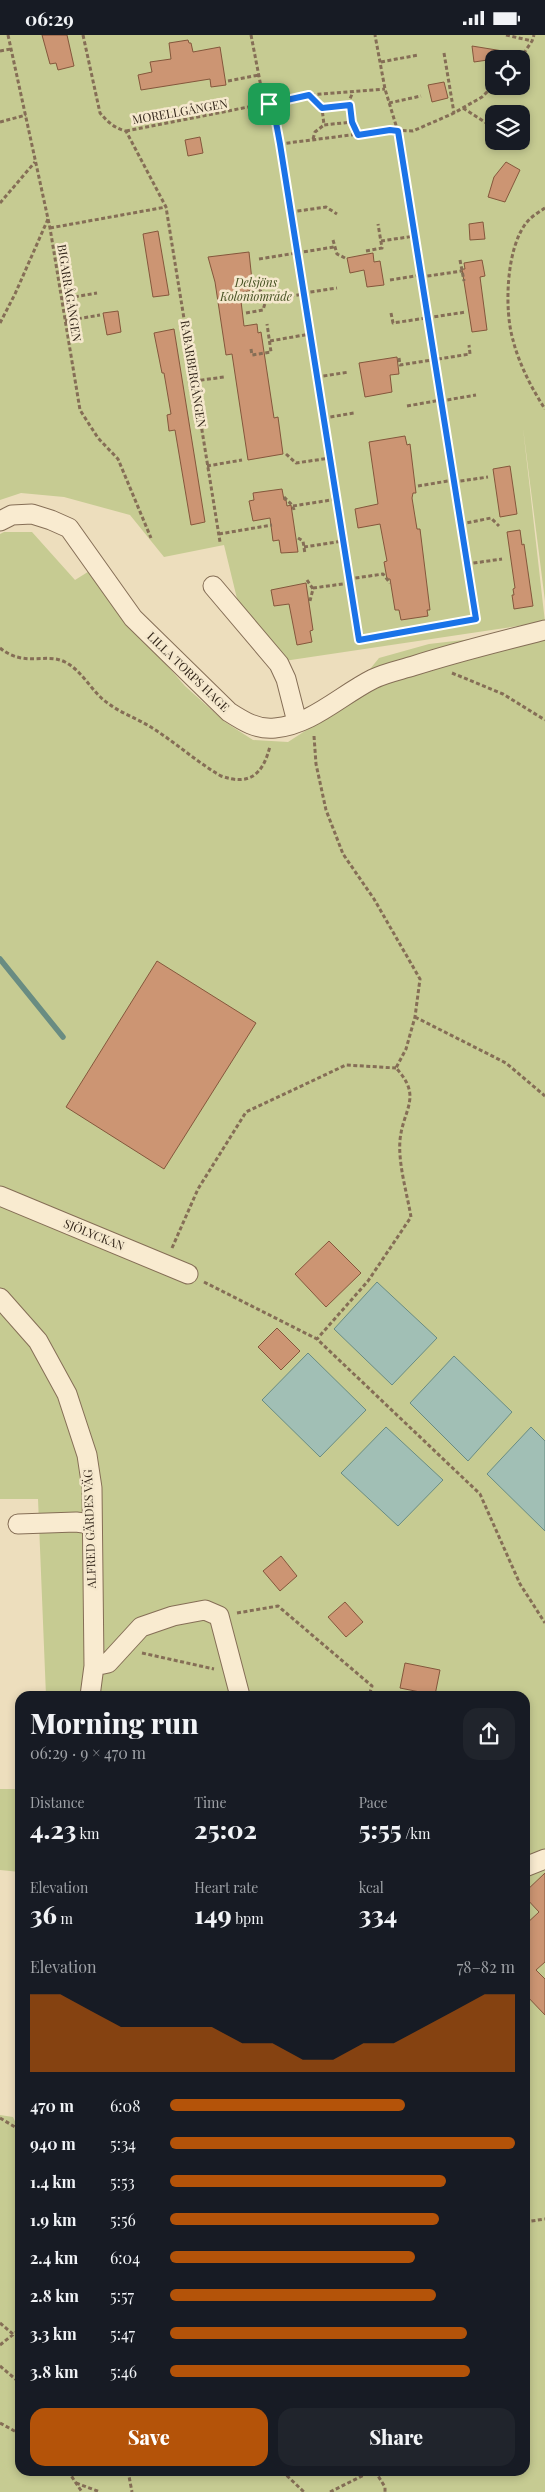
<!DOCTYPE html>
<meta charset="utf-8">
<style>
:root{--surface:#171b24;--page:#20242c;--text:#f1f3f6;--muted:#9ea1a6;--accent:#b45309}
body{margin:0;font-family:"Playfair Display",serif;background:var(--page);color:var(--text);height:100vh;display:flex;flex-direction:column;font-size:19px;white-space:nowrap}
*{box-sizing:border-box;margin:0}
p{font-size:16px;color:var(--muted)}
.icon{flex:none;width:28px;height:28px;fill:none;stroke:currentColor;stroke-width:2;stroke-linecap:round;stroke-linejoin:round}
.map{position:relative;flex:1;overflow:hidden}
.drawer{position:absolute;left:15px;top:1656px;width:515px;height:785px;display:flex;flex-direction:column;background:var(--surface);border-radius:15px;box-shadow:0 2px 8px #0003}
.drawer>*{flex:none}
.fabs{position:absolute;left:485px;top:15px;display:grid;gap:10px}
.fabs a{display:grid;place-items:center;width:45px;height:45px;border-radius:10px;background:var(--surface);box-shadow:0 2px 8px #0003;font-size:25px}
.pin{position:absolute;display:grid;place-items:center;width:42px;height:42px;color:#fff;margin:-21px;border-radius:10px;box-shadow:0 2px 8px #0006}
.round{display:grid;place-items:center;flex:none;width:52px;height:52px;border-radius:15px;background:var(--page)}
.headline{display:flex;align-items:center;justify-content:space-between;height:85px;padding:0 15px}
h1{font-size:28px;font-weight:800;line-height:38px}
.metrics{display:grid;grid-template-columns:repeat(3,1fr);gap:8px;height:85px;padding:5px 15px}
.metrics div{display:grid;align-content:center}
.metrics b{font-size:25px;font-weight:800}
.metrics small{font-size:14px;font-weight:400}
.metrics p{font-size:14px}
.chart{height:140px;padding:10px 15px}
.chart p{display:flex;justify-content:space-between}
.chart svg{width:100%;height:90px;margin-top:5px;fill:var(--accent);opacity:.7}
.action{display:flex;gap:10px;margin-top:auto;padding:10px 15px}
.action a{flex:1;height:58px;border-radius:15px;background:var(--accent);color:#fff;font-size:20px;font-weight:800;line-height:58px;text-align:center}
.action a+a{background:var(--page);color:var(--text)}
ul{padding:0 15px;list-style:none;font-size:16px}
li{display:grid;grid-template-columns:80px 60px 1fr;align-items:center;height:38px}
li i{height:12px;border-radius:6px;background:var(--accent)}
.status{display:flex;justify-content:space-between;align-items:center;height:35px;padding:0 25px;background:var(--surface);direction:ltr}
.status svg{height:14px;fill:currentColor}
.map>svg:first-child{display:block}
.green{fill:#c6cb92;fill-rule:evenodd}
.water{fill:#a1bfb5;stroke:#698c82}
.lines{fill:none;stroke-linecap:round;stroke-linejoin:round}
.stream{stroke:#698c82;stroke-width:5.5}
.building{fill:#cc9573;stroke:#84573c}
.minor-casing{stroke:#856e56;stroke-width:21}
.path{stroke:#856e56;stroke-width:3;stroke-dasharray:4 2.5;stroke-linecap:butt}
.minor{stroke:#f9ebd0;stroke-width:19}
.route-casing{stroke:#fff;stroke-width:10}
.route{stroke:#1a73e8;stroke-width:6}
.labels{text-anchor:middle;stroke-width:5;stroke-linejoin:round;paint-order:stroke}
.street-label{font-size:12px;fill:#34271b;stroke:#f5e8cd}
.park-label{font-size:12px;font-style:italic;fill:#465122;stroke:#f5e8cd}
</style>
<div class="status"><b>06:29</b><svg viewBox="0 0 49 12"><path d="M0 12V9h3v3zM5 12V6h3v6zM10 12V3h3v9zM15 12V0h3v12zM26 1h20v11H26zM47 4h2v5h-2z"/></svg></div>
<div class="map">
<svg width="545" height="2457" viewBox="0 0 545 2457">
<rect width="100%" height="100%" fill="#eddebd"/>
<!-- green -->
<path class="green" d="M0,0h545v566l-22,-173 22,194 -261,39 -44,-50 -16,-66 -60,12 -34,-42 -66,-18 -43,-4 -21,7zM494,24h27v27h-27zM494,79h27v27h-27z
M4,497h28l43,48 16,-10 60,77 34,39 40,36 28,18 35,2 48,-31 43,-53 50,-14 60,-7 56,-13v1868h-545v-377l13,2 7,15v339h505v-775h-479l-8,-197h-38v-965z
M0,1754h20v83l-20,-2z"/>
<!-- water -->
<path class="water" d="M377,1247l60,56 -45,47 -58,-56z
M308,1318l58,57 -46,47 -58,-57z
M454,1321l58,56 -44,49 -58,-58z
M386,1392l57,53 -45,46 -57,-53z
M531,1392l14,14v90l-58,-57z"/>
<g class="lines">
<!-- stream -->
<path class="stream" d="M0,924l63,78"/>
</g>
<!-- building -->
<path class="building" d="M42,0h25l7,31 -16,4 -2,-7 -6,1z
M188,5l1,3h2l2,9 27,-5 6,38 -15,2 -1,-8 -69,11 -3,-15 14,-3 -2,-10 21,-3 -2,-16z
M472,11l43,7v3l-41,6z
M444,47l4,16 -16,4 -4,-17z
M200,102l3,16 -15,3 -3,-16z
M506,127l14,8 -15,32 -17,-5 6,-20z
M483,187l2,17 -15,1 -1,-16z
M158,196l11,64 -16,2 -10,-63z
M249,217l4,38 -13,3 4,33 13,-2 1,9 3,-1 13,86 4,-1 5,37 -35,6 -16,-106 -6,1 -11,-73 -7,-25z
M373,218l1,9 6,-1 4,24 -17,2 -3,-17 -14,3 -3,-15z
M482,225l3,16 -5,1 7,53 -15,2 -10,-63h3l-1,-6z
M118,276l3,21 -14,3 -4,-22z
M174,294l31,193 -14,3 -16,-95 -6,1 -2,-16 4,-1 -7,-41h-2l-8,-40z
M397,322l2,17 -9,1 2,17 -27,5 -6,-34z
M405,401l2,9 3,-1 6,49h-3l-1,5 5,31h3l10,81h-3l1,6 -27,4 -2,-10h-4l-5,-31h-3l-3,-17 3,-1 -7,-37 -22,4 -3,-19 23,-5 -9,-62z
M510,431l7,48 -17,3 -7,-48z
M282,454l2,11h2l1,6 4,-1 7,47 -17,1 -2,-13 -6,1 -3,-23 -17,3 -4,-20 5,-1 -1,-7z
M520,495l2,15 2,-1 9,62 -19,3 -2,-14h2l-1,-6 2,-1 -8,-56z
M306,548l7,47 -3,1 2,11 -15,3 -8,-41 -15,2 -3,-16z
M157,926l99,62 -92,146 -98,-62z
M329,1206l32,32 -35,34 -31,-33z
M277,1293l23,23 -19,19 -23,-23z
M281,1521l16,20 -17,15 -17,-20z
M345,1567l18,20 -17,15 -18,-20z
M405,1628l35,7 -5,25 -35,-7z
M545,1838v89l-9,8 9,9v36l-20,-21v-69l14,-13 -14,-15v-5z"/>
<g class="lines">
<defs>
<path id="minor" d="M0,486l12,-6 20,-1 19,6 18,8 64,90 96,94c14,9 28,18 46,16 36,-3 66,-33 98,-49 12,-6 27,-9 40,-13 43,-14 88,-25 132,-36
M213,551l66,78 7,15 11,43
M0,1161l188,78
M0,1263l38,43 29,53 20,61 5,33 2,178 -4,30
M18,1489l58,-2 15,2
M94,1631l14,-3 33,-36 32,-11 32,-6 14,6 21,80
M525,1832l20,-8"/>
</defs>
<!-- minor casing -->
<use href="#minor" class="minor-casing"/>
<!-- path -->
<path class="path" d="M8,0l42,193 30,182 18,28 20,21 33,79
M83,0l17,78c8,9 14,15 26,18l40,76 54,335
M251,0l12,62c12,13 14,30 17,47l79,496 117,-21 -78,-487 -13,-43 -10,-54
M506,0l26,6
M0,16l11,-2
M444,18l10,60
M520,24l12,-18 2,-6
M381,27l37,-7
M228,46l31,-6
M309,61l13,12
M389,68l32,-7
M350,70l-28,3 2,17 28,-3 -3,-21 4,-9
M463,73l31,20
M0,87l26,-7
M352,87l6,13
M126,96l183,-36 76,-6
M313,104l2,-7 9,-7
M280,109l110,-14 23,1 41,-18 28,-16 12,-12
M0,168l35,-41
M545,173c-6,4 -13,8 -18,14 -21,25 -23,88 -14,118 6,24 19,49 32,69
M291,177l35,-5 11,7
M50,193l116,-21
M333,205l4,14 8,4
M381,206l34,-5
M366,216l16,-3 -4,-24
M259,224l75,-12
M460,225l4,21
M421,242l41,-6
M390,245l31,-5
M259,253l7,12
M304,258l33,-5
M62,264l35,-6
M246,278l17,-3 3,-10 38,-6
M391,278l2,10 73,-11
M65,286l35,-6
M0,288l15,-29 33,-75
M270,306l40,-7
M251,314l1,6 19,-3 -4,-28
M399,323l1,7 70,-11 -1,-9
M317,342l32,-5
M194,346l30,-4
M441,366l35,-6
M407,371l34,-6
M324,383l30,-5
M286,419l10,9 34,-5
M207,431l35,-6
M454,447l34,-5
M418,451l36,-6
M284,462l9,9 1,4
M293,471l44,-7
M461,489l30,-6 8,8
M219,499l53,-9
M298,503l5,3 2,13
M304,512l39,-6
M467,529l35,-5
M349,544l34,-5 7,9
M307,545l6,9 -3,12
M313,553l37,-5
M0,613c25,20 45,4 65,14 18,9 27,31 44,42 12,9 27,14 40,22 25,15 46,35 72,50 28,10 42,-1 49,-30
M452,638l51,21 42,26
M314,701l2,28 10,46 17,44 31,45 46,80 -5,38 -9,32 -10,19c27,29 7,41 4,72 -2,24 7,53 11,77l-43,64 -51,58
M415,982l91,46 39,33
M172,1213l26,-59 48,-77 100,-47 50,3
M204,1247l113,57 163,155 40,90 25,39
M237,1578l41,-7 94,80 -3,10
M142,1618l72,16
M0,2083l20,12
M525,2187l20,-3
M0,2288l14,12
M0,2310l20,-16
M0,2331l20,17
M0,2388l20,11
M68,2436l14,21
M128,2436l4,21
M282,2436l22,21
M375,2436l10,16v5
M76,2448l24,9
M330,2457l42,-21"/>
<!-- minor -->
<use href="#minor" class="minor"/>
</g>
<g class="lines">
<defs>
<path id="route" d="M309,60l13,13 28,-3 2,17 6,13 32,-5 8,1 78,488 -117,21 -79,-496 -5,-27 -6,-13z"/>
</defs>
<!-- route casing -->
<use href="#route" class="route-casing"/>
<!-- route -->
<use href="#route" class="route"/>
</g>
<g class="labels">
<!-- street labels -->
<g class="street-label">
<text transform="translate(180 77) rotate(-10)" y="4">MORELLGÅNGEN</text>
<text transform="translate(69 258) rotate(81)" y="4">BIGARRÅGÅNGEN</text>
<text transform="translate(193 339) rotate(81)" y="4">RABARBERGÅNGEN</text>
<text transform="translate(188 637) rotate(44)" y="4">LILLA TORPS HAGE</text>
<text transform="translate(94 1200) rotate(22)" y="4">SJÖLYCKAN</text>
<text transform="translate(90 1494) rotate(-92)" y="4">ALFRED GÄRDES VÄG</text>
</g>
<!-- park labels -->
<g class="park-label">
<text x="256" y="252">Delsjöns<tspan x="256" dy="14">Koloniområde</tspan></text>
</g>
</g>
</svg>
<div class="fabs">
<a><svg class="icon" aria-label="locate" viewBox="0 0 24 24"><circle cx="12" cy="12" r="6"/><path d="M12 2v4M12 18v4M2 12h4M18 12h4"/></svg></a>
<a><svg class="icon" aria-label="layers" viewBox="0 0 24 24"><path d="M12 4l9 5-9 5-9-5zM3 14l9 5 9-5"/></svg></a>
</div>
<div class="pin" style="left:269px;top:69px;background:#1e9e55"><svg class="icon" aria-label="arrive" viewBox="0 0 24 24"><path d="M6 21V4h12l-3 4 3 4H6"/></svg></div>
<section class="drawer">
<div class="headline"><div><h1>Morning run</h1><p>06:29 · 9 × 470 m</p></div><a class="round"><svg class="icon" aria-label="share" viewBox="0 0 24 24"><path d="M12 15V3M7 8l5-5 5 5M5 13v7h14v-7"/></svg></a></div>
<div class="metrics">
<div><p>Distance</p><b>4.23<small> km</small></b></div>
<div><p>Time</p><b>25:02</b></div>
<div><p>Pace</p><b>5:55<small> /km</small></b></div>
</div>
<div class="metrics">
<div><p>Elevation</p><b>36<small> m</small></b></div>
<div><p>Heart rate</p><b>149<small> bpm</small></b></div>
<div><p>kcal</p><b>334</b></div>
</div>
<div class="chart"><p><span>Elevation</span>78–82 m</p>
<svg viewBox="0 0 160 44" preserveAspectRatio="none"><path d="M0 44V6L10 6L20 14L30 22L40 22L50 22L60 22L70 30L80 30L90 38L100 38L110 30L120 30L130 22L140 14L150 6L160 6V44z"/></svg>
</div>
<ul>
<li><b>470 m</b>6:08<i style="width:68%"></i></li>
<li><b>940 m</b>5:34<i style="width:100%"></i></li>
<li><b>1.4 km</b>5:53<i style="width:80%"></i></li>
<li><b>1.9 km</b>5:56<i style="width:78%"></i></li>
<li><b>2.4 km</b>6:04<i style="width:71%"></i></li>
<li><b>2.8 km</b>5:57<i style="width:77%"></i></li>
<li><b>3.3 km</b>5:47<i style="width:86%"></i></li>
<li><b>3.8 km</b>5:46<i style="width:87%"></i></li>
</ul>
<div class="action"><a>Save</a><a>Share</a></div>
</section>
</div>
